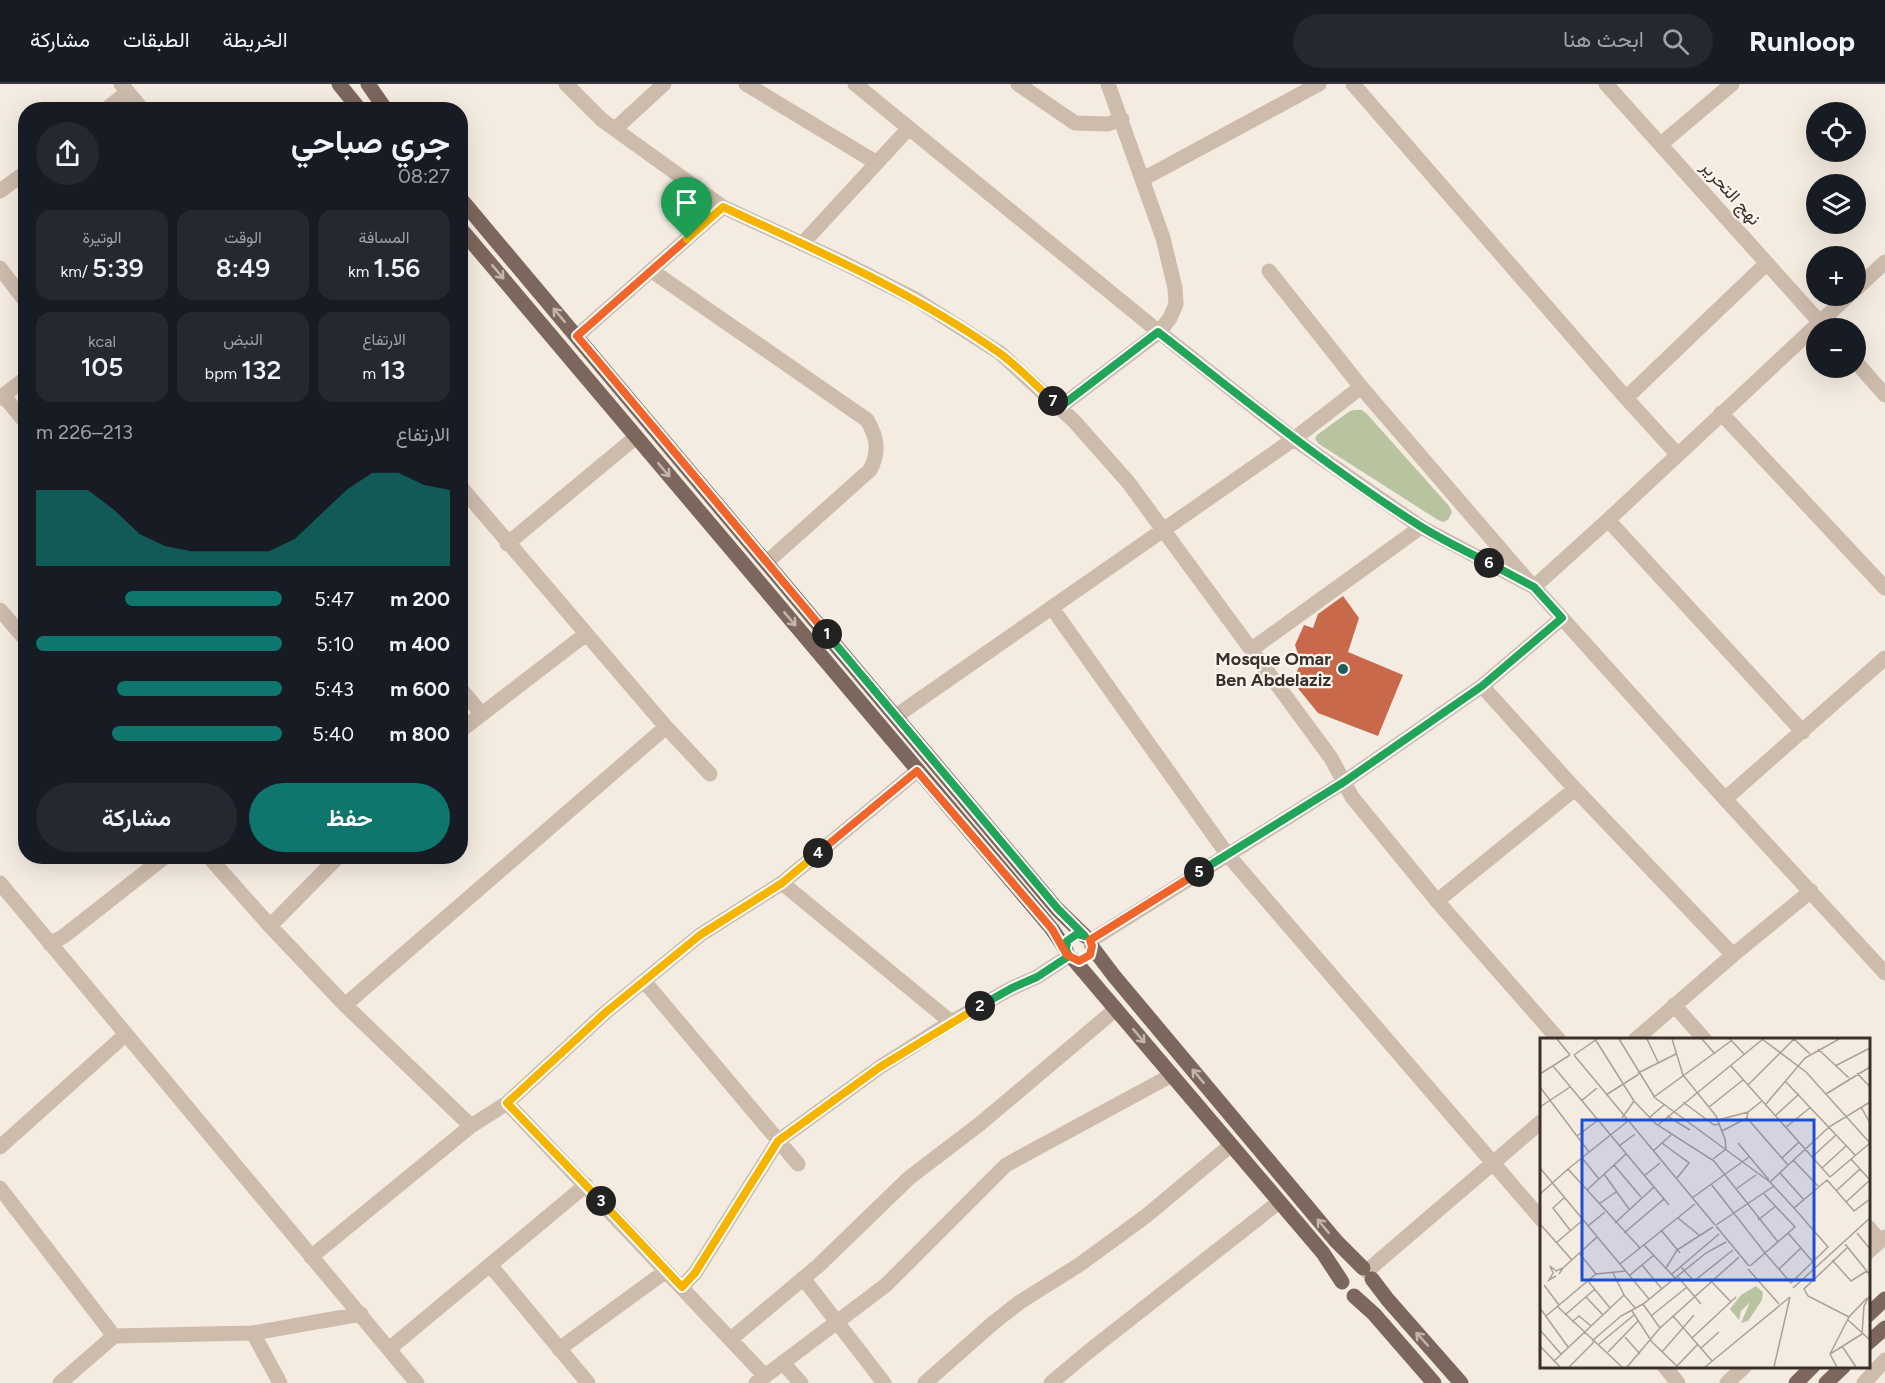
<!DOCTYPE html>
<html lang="ar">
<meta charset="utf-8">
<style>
:root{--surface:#171b24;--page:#242831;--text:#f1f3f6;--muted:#9ea1a6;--line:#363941;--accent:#0f766e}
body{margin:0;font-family:Figtree,Vazirmatn,sans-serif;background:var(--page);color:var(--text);direction:rtl;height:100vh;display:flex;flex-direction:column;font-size:22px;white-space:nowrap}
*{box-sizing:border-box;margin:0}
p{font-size:20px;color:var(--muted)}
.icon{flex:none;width:33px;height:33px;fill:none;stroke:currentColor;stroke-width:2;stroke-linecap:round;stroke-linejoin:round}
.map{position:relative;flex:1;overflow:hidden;direction:ltr}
.sheet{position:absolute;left:18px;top:18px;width:450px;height:762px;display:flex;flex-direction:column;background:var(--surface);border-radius:24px;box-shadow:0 6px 24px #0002;direction:rtl}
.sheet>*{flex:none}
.fabs{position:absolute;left:1806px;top:18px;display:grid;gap:12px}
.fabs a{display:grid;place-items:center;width:60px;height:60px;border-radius:50%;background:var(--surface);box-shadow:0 6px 24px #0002;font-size:30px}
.pin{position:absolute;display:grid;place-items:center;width:51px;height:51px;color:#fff;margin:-62px -26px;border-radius:50% 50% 50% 0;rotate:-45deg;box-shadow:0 0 6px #0007}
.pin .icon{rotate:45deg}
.km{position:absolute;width:30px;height:30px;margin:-15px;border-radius:50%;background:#222;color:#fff;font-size:16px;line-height:30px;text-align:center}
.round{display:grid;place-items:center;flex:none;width:63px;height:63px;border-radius:32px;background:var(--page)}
.head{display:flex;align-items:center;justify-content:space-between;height:102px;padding:0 18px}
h1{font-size:33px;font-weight:600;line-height:45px}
.stats{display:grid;grid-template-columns:repeat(3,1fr);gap:9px;height:102px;padding:6px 18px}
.stats div{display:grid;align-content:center;border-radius:15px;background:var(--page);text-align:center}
.stats b{font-size:26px;font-weight:600}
.stats small{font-size:16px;font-weight:400}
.stats p{font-size:16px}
.chart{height:168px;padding:12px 18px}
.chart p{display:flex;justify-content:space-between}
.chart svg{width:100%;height:108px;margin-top:6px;fill:var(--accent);opacity:.7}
.cta{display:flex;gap:12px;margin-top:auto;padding:12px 18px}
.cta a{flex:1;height:69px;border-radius:36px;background:var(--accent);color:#fff;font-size:24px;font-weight:600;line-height:69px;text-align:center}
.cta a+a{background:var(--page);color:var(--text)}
ul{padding:0 18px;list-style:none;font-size:20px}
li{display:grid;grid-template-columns:96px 72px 1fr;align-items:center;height:45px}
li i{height:15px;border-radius:8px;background:var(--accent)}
header{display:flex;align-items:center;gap:36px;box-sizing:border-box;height:84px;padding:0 30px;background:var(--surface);border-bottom:2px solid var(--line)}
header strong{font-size:28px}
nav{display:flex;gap:33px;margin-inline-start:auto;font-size:21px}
.search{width:420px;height:54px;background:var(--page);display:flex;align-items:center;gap:15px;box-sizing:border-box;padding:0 21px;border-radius:33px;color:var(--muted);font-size:22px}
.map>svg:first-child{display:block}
.green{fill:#b8c4a0}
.building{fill:#c8694b}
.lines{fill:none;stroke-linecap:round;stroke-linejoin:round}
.minor{stroke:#cdbbac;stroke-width:15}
.major{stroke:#7d675c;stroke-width:15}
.oneway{stroke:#c2b5ac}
.split-1-casing{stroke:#fff;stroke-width:12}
.split-2-casing{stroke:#fff;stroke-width:12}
.split-3-casing{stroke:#fff;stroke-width:12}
.split-4-casing{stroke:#fff;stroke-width:12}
.split-5-casing{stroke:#fff;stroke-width:12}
.split-6-casing{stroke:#fff;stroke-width:12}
.split-7-casing{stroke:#fff;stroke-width:12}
.split-8-casing{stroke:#fff;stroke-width:12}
.split-1{stroke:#f0652b;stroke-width:8}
.split-2{stroke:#22a559;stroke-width:8}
.split-3{stroke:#f5b400;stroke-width:8}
.split-4{stroke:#f5b400;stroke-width:8}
.split-5{stroke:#f0652b;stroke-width:8}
.split-6{stroke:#22a559;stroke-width:8}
.split-7{stroke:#22a559;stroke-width:8}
.split-8{stroke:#f5b400;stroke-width:8}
.poi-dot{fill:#1f5a5e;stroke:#fbf5ee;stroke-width:2}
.labels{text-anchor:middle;stroke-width:4.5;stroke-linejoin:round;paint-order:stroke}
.street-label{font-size:18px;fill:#3b302b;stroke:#fbf5ee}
.poi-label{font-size:18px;font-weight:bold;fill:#3b302b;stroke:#fbf5ee;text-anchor:end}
.inset-road{fill:none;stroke:#aaa098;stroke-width:1.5}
.view{fill:#1d4ed8;fill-opacity:0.15;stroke:#1d4ed8;stroke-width:3}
.inset-edge{fill:none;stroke:#3b302b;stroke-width:3}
</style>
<header>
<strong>Runloop</strong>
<div class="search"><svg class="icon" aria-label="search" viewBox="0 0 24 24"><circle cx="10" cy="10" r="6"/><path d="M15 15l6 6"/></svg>ابحث هنا</div>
<nav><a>الخريطة</a><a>الطبقات</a><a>مشاركة</a></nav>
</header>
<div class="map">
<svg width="1885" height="1299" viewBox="0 0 1885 1299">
<rect width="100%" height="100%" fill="#f4ebe1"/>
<!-- green -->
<path class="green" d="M1355,326h7l5,4 82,92 3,6 -4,8 -5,2 -5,-2 -119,-76 -4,-5 2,-4 33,-24z"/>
<!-- building -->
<path class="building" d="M1343,512l16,22 -11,34 55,23 -25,61 -60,-23 -26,-32 9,-18 -6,-18 9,-20 9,3 5,-14z"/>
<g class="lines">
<!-- minor -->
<path class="minor" d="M121,0l22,26
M566,0l36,36 121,87 119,55 75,38 83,53 74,68 54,61 203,276 21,39 85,104 122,139
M746,0l131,79
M855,0l304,248 135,107 127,88 113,60
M1018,0l57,39 33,1 14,-5
M1353,0l273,314 51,56
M1606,0l219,244
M105,26l23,-18
M615,45l49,-45
M1661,60l71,-60
M1143,95l176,-95
M0,107l26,-19
M802,160l107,-116
M0,184l26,34
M652,187l215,149c10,17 13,31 3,50l-103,92
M1269,187l92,116 167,194
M1856,205l29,-27
M1848,212l-240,224 -74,67 191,212 160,-141
M577,252l146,-129
M1856,278l29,33
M3,311l23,28
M0,314l26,-20
M1626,314l141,-135
M1060,323l99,-75 11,-14 6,-14 -1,-16 -12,-50 -55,-154
M1721,329l164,175
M460,402l206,241
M1608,436l195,212
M507,460l129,-107
M1052,524l175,246 266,309 49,-42
M0,526l26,30
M1252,565l169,-122
M1482,602l93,103 158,166 -98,85
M460,604l21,25
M896,632l398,-277 67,-52
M460,647l126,-97
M1725,715l160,174
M208,772l62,70 75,79 126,121
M0,799l417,500
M782,799l169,139
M1437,817l138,-112
M270,842l69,-70
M1090,857l254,-159 138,-96 80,-68
M50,860l14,-8 102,-80
M1733,871l78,-64
M644,897l154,183
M345,921l321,-278 44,47
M1674,921l31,35
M507,1019l258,273
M0,1063l125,-112
M0,1104l114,148
M1868,1143l12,14
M1868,1168l17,-15
M311,1173l160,-131 36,-23 99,-91 94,-77 82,-52 135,-112
M490,1181l98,118
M1367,1187l126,-108 49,57
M803,1194l81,105
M682,1203l13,-14 83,-132 102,-74 71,-45 61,-34 25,-11 32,-21
M253,1249l27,50
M731,1255l87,-73 91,-88 72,-55 135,-114
M389,1265l197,-164
M559,1265l107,-78
M783,1279l18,20
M1664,1282l14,17
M60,1299l54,-47 139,-3 108,-19
M756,1299l130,-98 120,-120 166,-90
M925,1299l67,-59 28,-22 59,-37 67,-49 85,-71
M1051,1299l37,-31 191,-150
M1727,1299l18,-17
M1864,1299l21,-23"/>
<!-- major -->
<path class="major" d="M339,0l21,26
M368,0l18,26
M460,114l597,711 28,27
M460,144l592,701 14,21
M1092,863l22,29 222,265 27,27
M1074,876l249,293 19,29
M1372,1195l16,21 73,83
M1354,1212l20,18 60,69
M1868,1231l17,-16
M1868,1259l17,-15
M1796,1299l17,-17
M1826,1299l18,-17"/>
</g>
<!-- one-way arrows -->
<defs><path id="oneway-shaft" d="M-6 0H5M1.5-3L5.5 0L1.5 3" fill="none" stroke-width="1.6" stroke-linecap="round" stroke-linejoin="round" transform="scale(1.5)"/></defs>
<g class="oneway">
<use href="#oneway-shaft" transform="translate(498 188) rotate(50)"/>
<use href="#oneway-shaft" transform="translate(559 231) rotate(-130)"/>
<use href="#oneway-shaft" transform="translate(664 386) rotate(50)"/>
<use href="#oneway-shaft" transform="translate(790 535) rotate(50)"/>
<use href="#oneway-shaft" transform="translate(1139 952) rotate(50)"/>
<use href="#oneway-shaft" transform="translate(1198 992) rotate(-130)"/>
<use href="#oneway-shaft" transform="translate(1323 1142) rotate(-130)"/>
<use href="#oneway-shaft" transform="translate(1422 1255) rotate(-132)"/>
</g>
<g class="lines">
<defs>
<path id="split-1" d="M687,155l-110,97 250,298"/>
<path id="split-2" d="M827,550l231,275 27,27 -8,-2 -10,7 -1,9 3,6 -32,21 -25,11 -32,18"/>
<path id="split-3" d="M601,1117l81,86 13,-14 83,-132 102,-74 100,-61"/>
<path id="split-4" d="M601,1117l-94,-98 99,-91 94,-77 82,-52 36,-30"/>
<path id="split-5" d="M818,769l99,-82 135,158 15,26 12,6 11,-6 2,-9 -2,-6 109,-68"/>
<path id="split-6" d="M1199,788l145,-90 138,-96 80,-68 -28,-31 -45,-24"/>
<path id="split-7" d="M1053,317l7,6 98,-75c86,67 170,136 262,194 22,14 46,25 69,37"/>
<path id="split-8" d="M687,155l36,-32c95,44 190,85 275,145 20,14 37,33 55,49"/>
</defs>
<!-- split-1 casing -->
<use href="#split-1" class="split-1-casing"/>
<!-- split-2 casing -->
<use href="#split-2" class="split-2-casing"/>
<!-- split-3 casing -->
<use href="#split-3" class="split-3-casing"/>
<!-- split-4 casing -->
<use href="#split-4" class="split-4-casing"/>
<!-- split-5 casing -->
<use href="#split-5" class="split-5-casing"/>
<!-- split-6 casing -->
<use href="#split-6" class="split-6-casing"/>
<!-- split-7 casing -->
<use href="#split-7" class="split-7-casing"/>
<!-- split-8 casing -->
<use href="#split-8" class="split-8-casing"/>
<!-- split-1 -->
<use href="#split-1" class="split-1"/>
<!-- split-2 -->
<use href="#split-2" class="split-2"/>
<!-- split-3 -->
<use href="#split-3" class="split-3"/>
<!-- split-4 -->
<use href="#split-4" class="split-4"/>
<!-- split-5 -->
<use href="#split-5" class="split-5"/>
<!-- split-6 -->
<use href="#split-6" class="split-6"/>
<!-- split-7 -->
<use href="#split-7" class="split-7"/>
<!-- split-8 -->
<use href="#split-8" class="split-8"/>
</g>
<!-- markers -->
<circle class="poi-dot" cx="1343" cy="585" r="6"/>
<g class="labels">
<!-- street labels -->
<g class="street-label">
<text transform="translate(1731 109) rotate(48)" y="6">نهج التحرير</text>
</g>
<!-- poi labels -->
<g class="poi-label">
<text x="1331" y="581">Mosque Omar<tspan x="1331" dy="21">Ben Abdelaziz</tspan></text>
</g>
</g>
<!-- overview -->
<g transform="translate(1540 954)">
<rect width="330" height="330" fill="#f4ebe1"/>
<path d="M216,248l7,6 -1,8 -14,21 -7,2 9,-21 -9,9 -2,9 -9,-11 11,-14z" fill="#b8c4a0"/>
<path class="inset-road" d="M17,1l13,16M55,1l39,62 22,23 58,37 64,81M79,1l35,57M107,1l11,23M132,1l11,36 33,41 9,23 1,10 -13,10M162,1l13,15M190,1l14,15M222,1l44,33 64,71M191,3l-77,56 116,85M278,11l31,29M34,17l23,-16M34,17l141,170M13,28l111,133M191,28l99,111M295,28l35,-18M98,35l38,-19M317,35l13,14M0,36l30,-19M246,44l69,73M208,47l46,-46 16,15M0,49l49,65M286,56l44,-27M66,57l33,-21M41,63l16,-13M222,63l-14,11 -1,6 41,47M143,64l31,23 6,-1M226,66l39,-46 34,-19M0,69l30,-20M169,69l34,-27M321,69l9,16M236,77l23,-21M127,78l23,14M82,80l12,-17M109,80l16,-14M178,82l30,-8M118,87l105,-86M246,89l25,-20M182,93l25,-13M37,98l20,-15M122,105l27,20 -12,15M198,105l31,37M79,108l16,-12M113,113l18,-16M272,119l24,-22M42,120l17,21M242,120l17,-16M311,121l19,21M253,122l25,26M74,127l27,32M0,130l109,131M282,130l24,-22M28,131l60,-48M240,135l24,27M64,136l25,35M104,138l16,-13M290,139l40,-34M287,142l-33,28 -24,-26 59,-55 41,-25M287,142l27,31 16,-12M171,146l54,69 30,-26 -31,-33M196,151l20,-14M47,152l39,-36M296,153l24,-22M0,156l28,-25 72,79M25,159l-12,11 17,22M152,160l57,-41M306,164l24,-22M59,166l17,-12M138,180l21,17M218,182l18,-14M75,185l39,-36M0,186l32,36M176,187l58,-39M48,188l17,-14M176,188l33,40M121,192l19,23M84,195l40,-34 5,6M248,195l25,29M317,195l13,16M16,205l27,-23M305,206l25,31M104,207l32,34M308,209l-44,42 4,7 41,21M39,215l17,21M292,222l19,21 16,-10M80,226l75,-60M102,227l20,24M210,228l15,-13 26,30M141,229l13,14 39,-31M23,230l34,-31M126,230l11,-18 36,-23M208,231l31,35M239,231l22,-21M73,235l11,22M132,236l47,-40M90,237l24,-20M16,238l-7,4 4,-7 -3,-7 6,5 7,-3 -4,6M138,239l23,27M170,242l21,22M48,243l22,27M251,245l37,-36 -34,-39M4,247l15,20M253,250l77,-70M46,259l17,18M103,266l17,24M18,269l64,60M0,270l28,39M92,273l20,31 26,25M25,277l30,-26M6,278l50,-42 30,-3M111,278l36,-29M133,278l39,45M308,282l22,20M32,284l7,-6 12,10M0,292l21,24M322,296l2,-28 6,-11M85,299l15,17M152,300l44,-41M52,303l29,-25 22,-12 63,-51 20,-11M59,306l35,-29M0,308l20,21M302,308l14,21M161,310l18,-16M68,314l30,-31M122,314l32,-37M290,316l19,-37 18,-19M14,323l70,-66 12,14M137,328l21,-22M29,329l25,-25M87,329l33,-39 79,-71M165,329l85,-70M234,329l16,-70M297,329l-7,-13 32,-20"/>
<path class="view" d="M42,82h232v160h-232z"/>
<rect width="330" height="330" class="inset-edge"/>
</g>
</svg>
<div class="fabs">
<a><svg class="icon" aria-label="locate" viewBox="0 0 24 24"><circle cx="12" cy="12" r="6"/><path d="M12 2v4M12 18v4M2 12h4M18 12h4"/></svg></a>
<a><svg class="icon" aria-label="layers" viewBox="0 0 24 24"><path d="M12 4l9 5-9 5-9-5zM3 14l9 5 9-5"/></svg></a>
<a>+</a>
<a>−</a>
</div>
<div class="pin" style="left:687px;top:155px;background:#1e9e55"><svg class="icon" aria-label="arrive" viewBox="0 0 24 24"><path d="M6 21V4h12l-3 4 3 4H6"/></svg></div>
<b class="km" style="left:827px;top:550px">1</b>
<b class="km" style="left:980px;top:922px">2</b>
<b class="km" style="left:601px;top:1117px">3</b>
<b class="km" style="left:818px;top:769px">4</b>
<b class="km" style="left:1199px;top:788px">5</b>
<b class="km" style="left:1489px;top:479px">6</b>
<b class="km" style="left:1053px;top:317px">7</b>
<section class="sheet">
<div class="head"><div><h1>جري صباحي</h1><p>08:27</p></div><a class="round"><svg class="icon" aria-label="share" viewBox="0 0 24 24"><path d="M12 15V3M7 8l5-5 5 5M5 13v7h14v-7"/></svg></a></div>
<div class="stats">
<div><p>المسافة</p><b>1.56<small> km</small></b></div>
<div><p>الوقت</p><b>8:49</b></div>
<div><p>الوتيرة</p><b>5:39<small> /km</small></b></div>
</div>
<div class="stats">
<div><p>الارتفاع</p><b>13<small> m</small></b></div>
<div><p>النبض</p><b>132<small> bpm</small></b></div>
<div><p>kcal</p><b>105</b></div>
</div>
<div class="chart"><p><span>الارتفاع</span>213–226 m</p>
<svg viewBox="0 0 160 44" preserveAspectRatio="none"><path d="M0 44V13L10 13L20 13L30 21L40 31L50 36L60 38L70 38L80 38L90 38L100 33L110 23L120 13L130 6L140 6L150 11L160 13V44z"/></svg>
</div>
<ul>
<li><b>200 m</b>5:47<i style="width:64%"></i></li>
<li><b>400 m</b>5:10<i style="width:100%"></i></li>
<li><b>600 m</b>5:43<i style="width:67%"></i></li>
<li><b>800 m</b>5:40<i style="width:69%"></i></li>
</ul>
<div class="cta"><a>حفظ</a><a>مشاركة</a></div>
</section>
</div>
